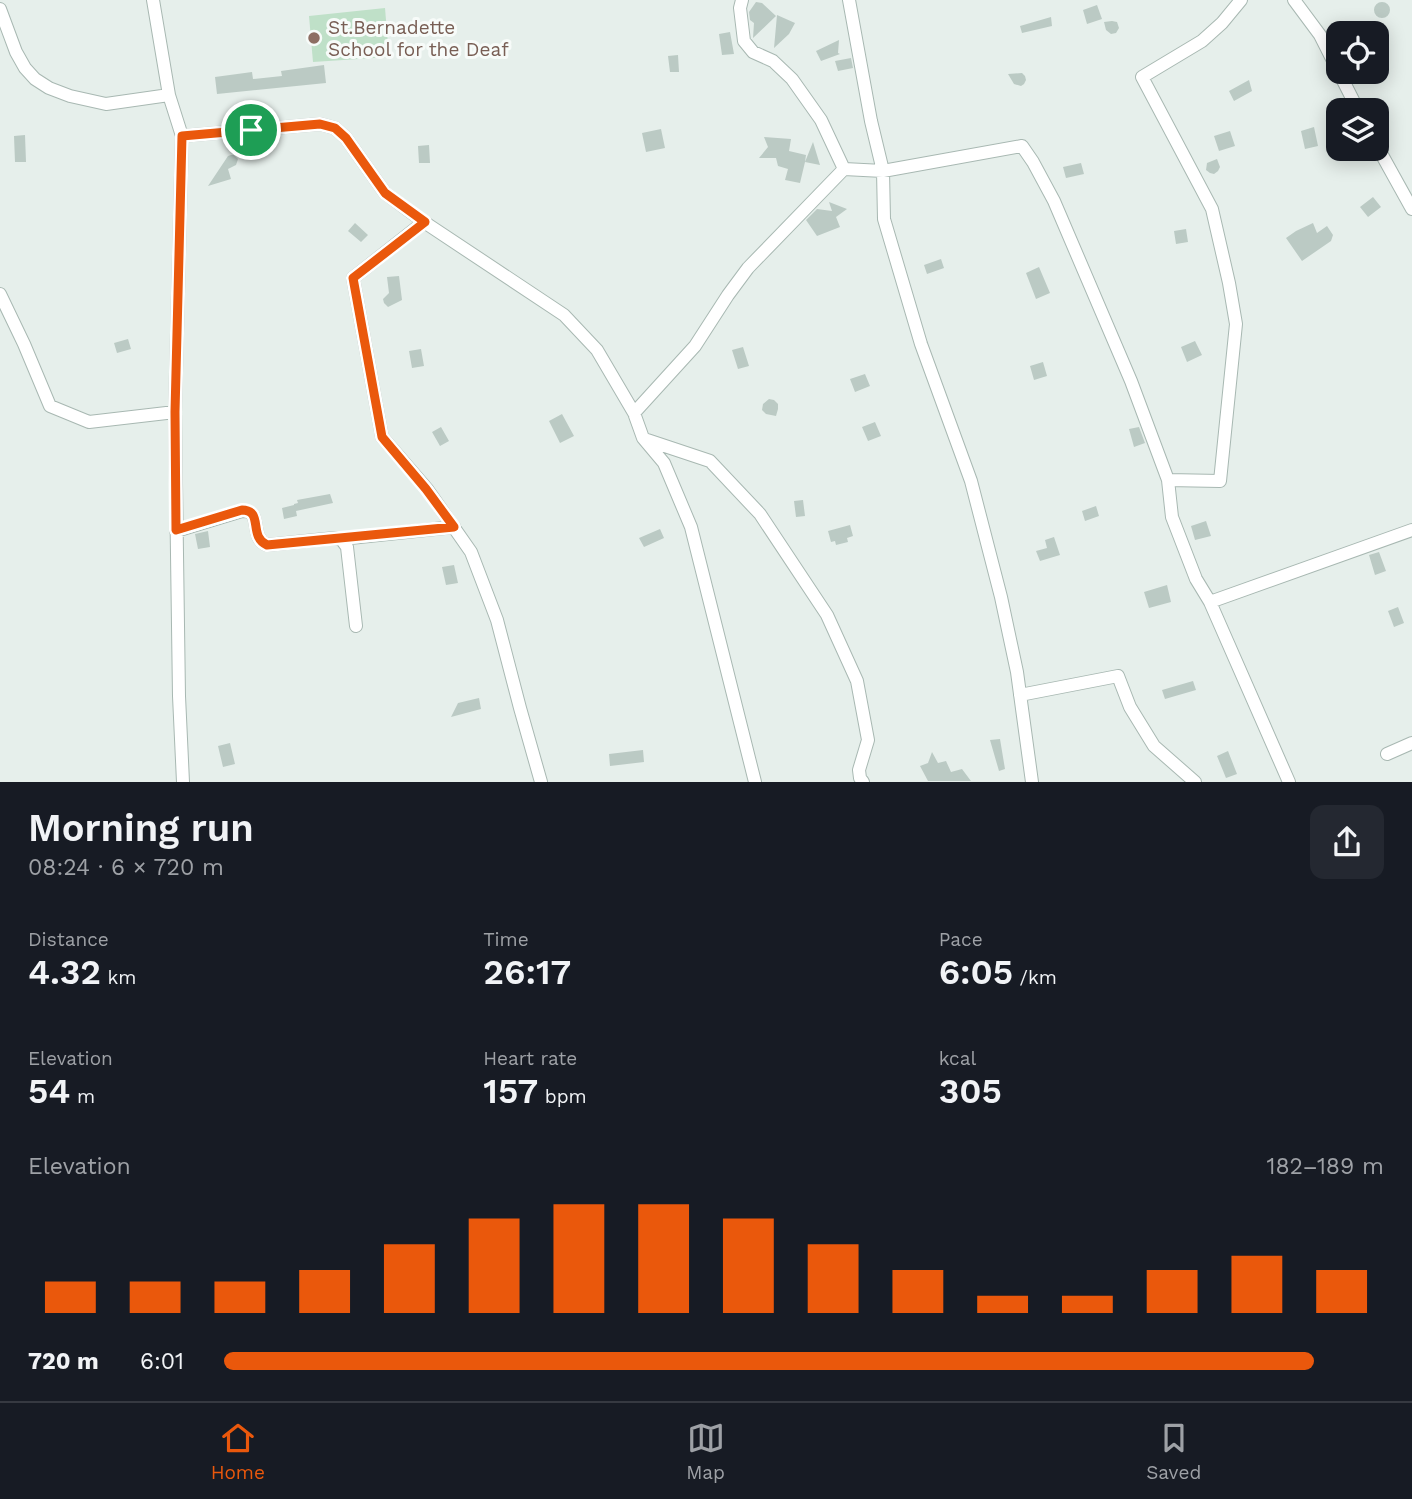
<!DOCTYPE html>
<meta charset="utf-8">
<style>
:root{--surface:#171b24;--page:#242831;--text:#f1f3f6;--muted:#9ea1a6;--line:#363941;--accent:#ea580c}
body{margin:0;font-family:"Work Sans",sans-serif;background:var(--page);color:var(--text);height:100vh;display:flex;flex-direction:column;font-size:26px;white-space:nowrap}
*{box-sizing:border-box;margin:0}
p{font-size:23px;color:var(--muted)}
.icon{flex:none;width:38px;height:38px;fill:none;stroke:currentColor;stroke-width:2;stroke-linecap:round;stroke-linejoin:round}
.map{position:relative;height:782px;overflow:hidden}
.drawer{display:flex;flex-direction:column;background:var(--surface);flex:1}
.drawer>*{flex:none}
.buttons{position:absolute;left:1326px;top:21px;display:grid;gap:14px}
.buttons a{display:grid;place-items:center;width:63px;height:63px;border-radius:14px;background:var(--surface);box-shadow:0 4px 18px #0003;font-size:35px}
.pin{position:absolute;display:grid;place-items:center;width:60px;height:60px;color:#fff;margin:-30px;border:4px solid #fff;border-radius:50%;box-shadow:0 2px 7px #0007}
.round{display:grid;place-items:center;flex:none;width:74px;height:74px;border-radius:14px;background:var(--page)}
.overview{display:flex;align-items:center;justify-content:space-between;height:119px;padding:0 28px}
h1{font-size:38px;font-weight:600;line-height:52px}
.figures{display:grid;grid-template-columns:repeat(3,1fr);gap:10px;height:119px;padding:7px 28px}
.figures div{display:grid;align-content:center}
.figures b{font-size:35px;font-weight:600}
.figures small{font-size:19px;font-weight:400}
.figures p{font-size:19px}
.chart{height:196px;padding:14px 28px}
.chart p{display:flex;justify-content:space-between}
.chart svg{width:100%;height:126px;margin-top:7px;stroke:var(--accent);stroke-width:6}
ul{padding:0 28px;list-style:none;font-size:23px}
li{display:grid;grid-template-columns:112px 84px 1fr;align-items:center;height:52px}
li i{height:18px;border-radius:9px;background:var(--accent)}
.menu{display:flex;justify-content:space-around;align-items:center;height:98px;border-top:2px solid var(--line);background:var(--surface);font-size:19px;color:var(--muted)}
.menu a{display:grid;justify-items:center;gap:4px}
.menu .current{color:var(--accent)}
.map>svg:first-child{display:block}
.green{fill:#bfe0c8}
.building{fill:#bbcac4}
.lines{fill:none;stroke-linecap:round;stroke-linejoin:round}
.minor-casing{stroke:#a8b8b2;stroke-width:14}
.minor{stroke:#fff;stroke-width:12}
.route-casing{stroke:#fff;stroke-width:14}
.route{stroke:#ea580c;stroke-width:9}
.education-dot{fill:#8d6e63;stroke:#f7fbf9;stroke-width:2.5}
.labels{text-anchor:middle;stroke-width:6;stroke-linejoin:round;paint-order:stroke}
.education-label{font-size:19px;fill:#785e54;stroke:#f7fbf9;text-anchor:start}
</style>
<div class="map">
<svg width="1412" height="782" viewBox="0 0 1412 782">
<rect width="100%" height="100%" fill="#e6efeb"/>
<!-- green -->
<path class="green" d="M385,8l4,49 -76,5 -4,-46z"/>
<!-- building -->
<path class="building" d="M756,2l6,1 14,13 -23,22 1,-15 -4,-3 -1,-8z
M1374 10a8 8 0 1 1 16 0a8 8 0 1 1-16 0Z
M1097,5l5,14 -15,5 -4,-14z
M777,15l18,8 -6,11 -15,14z
M1051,17l1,9 -30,7 -2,-7z
M1112,21l5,1 2,6 -3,5 -5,1 -5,-4 -2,-8z
M730,32l4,22 -12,1 -3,-21z
M839,40l-1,13 2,1 -19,7 -5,-10z
M678,55l1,17h-9l-2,-16z
M851,58l2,10 -15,3 -3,-10z
M324,65l2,18 -109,11 -2,-17 37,-5 1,7 29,-3 -1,-5z
M1022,73l3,3 1,4 -2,4 -3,2 -7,-2 -6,-10z
M1249,80l3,11 -18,10 -5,-10z
M1314,127l4,19 -13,3 -4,-18z
M661,129l4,19 -19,4 -4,-19z
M1230,131l5,15 -16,5 -5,-15z
M25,135l1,27h-11l-1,-26z
M764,137l27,2 -2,12 17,4 -1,7 8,-20 7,23 -15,-3 -5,21 -15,-3 3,-11 -10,-3 -2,-8h-17l9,-11z
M429,145l1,18h-11l-1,-17z
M231,155h3l4,4 -2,6 -8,4 3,10 -23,7 20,-30z
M1217,159l3,8 -2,4 -4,3 -4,-1 -4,-3 1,-7z
M1081,163l3,11 -18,4 -3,-11z
M1373,197l8,10 -13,10 -8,-10z
M829,202l18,7 -11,8 4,10 -23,9 -11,-16 11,-11 15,2z
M355,223l13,12 -7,7 -13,-11z
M1313,223l4,10 10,-7 6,9 -2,6 -29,20 -16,-23 10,-7z
M1186,229l2,13 -12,2 -2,-13z
M941,259l3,9 -17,6 -3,-9z
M1039,267l11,26 -14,6 -10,-26z
M399,276l3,24 -14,7 -4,-4 -1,-4 6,-6 -2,-16z
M128,339l3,10 -14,4 -3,-10z
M1195,341l7,14 -15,7 -6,-15z
M743,347l6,19 -11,3 -6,-19z
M421,349l3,17 -12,2 -3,-17z
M1043,362l4,14 -13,4 -4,-14z
M865,374l5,12 -15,6 -5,-13z
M769,399l5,1 4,4v5l-2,7 -10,-2 -4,-4 1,-6z
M562,414l12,22 -14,7 -11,-22z
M875,422l6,14 -13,5 -6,-14z
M441,427l8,14 -9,5 -8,-14z
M1139,427l6,16 -11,4 -5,-18z
M330,494l3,9 -37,8 1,5 -13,3 -2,-11 12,-3v-1l4,-1 -1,-3z
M803,500l2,16 -9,1 -2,-16z
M1096,506l3,10 -14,5 -3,-10z
M1206,521l5,15 -16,4 -4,-14z
M850,525l3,11 -6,2 1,4 -12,3 -1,-4 -4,1 -3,-11z
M660,529l4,9 -20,9 -5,-9z
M208,531l2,16 -12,2 -3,-15z
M1054,537l6,18 -20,6 -4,-10 11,-3 -2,-8z
M1379,552l7,19 -11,4 -6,-20z
M454,565l4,18 -12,2 -4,-18z
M1167,585l4,17 -22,6 -5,-16z
M1398,607l6,16 -10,4 -6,-16z
M1193,681l3,9 -31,9 -3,-9z
M479,698l2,11 -30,8 7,-14z
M1000,739l5,30 -6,2 -9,-31z
M230,743l5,21 -12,3 -5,-21z
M643,750l1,12 -34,4 -1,-12z
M1228,751l9,23 -11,4 -9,-22z
M932,752l6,11 8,-2 5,11 11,-3 9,12h-43l-8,-15 8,-3z"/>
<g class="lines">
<defs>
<path id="minor" d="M153,0l16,95 13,41 -7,276 4,284 4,86
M742,0l-2,8 4,33 9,11 20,9 19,18 29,41 23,49
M849,0l22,121 12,50 1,48 37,125 50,137 30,116 16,75 15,110
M1294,0l26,35 38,75
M0,9l16,43 9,16 10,11 14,9 21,8 36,8 63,-9
M182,136l138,-12 15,4 11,10 39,55 39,29 140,93 33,35 37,63 9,25 21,25 27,64 64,255
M1377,146l35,63
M424,222l-71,56 29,159 45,52 44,63 26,68 23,88 21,74
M0,294l24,50 26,62 39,16 86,-10
M634,413l61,-67 33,-51 20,-27 96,-99 39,2 139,-25 11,16 21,39 77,180 37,99 4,37 24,62 14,23 79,180
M644,439l66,22 50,53 67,101 30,66 11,59 -9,30 1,8 3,4
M1168,480l52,1 16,-157 -7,-41 -17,-74 -70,-132 60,-36 20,-18 19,-23
M176,531l66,-20c22,-1 6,26 25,34l68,-7 6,1 6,8 9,79
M341,539l113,-12
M1210,602l202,-72
M1020,695l98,-19 12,31 24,39 41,36
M1387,754l25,-11"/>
</defs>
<!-- minor casing -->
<use href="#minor" class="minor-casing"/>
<!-- minor -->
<use href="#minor" class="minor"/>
</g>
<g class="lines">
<defs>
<path id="route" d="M320,124l15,4 11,10 39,55 40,29 -72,56 29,159 44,52 28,38 -187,18c-19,-8 -3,-35 -25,-35l-66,20 -1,-118 7,-276z"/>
</defs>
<!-- route casing -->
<use href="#route" class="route-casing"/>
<!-- route -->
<use href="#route" class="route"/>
</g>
<!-- markers -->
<circle class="education-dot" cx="314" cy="38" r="7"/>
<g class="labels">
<!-- education labels -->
<g class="education-label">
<text x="328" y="34">St.Bernadette<tspan x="328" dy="22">School for the Deaf</tspan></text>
</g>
</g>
</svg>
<div class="buttons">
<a><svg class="icon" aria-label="locate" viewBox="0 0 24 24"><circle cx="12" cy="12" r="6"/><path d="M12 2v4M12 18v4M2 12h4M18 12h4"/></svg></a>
<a><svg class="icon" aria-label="layers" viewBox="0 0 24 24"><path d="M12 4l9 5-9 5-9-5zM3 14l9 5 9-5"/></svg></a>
</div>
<div class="pin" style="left:251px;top:130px;background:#1e9e55"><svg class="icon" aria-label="arrive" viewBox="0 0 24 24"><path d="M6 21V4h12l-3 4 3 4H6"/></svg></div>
</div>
<section class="drawer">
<div class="overview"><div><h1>Morning run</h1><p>08:24 · 6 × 720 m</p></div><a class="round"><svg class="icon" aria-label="share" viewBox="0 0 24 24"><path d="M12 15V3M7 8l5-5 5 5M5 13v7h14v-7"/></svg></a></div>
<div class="figures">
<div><p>Distance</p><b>4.32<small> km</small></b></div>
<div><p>Time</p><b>26:17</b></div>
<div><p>Pace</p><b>6:05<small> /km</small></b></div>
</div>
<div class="figures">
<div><p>Elevation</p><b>54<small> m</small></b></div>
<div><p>Heart rate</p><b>157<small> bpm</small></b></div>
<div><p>kcal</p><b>305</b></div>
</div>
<div class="chart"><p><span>Elevation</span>182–189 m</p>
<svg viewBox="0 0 160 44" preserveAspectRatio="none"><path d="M5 44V33M15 44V33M25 44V33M35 44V29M45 44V20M55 44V11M65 44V6M75 44V6M85 44V11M95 44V20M105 44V29M115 44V38M125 44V38M135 44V29M145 44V24M155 44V29"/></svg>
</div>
<ul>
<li><b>720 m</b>6:01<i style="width:94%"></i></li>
</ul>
</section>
<nav class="menu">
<a class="current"><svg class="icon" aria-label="home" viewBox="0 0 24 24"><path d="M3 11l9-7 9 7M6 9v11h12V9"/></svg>Home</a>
<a><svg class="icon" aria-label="map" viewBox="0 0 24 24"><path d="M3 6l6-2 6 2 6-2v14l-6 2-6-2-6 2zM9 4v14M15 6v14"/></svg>Map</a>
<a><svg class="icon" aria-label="saved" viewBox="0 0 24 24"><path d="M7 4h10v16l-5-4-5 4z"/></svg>Saved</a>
</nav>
